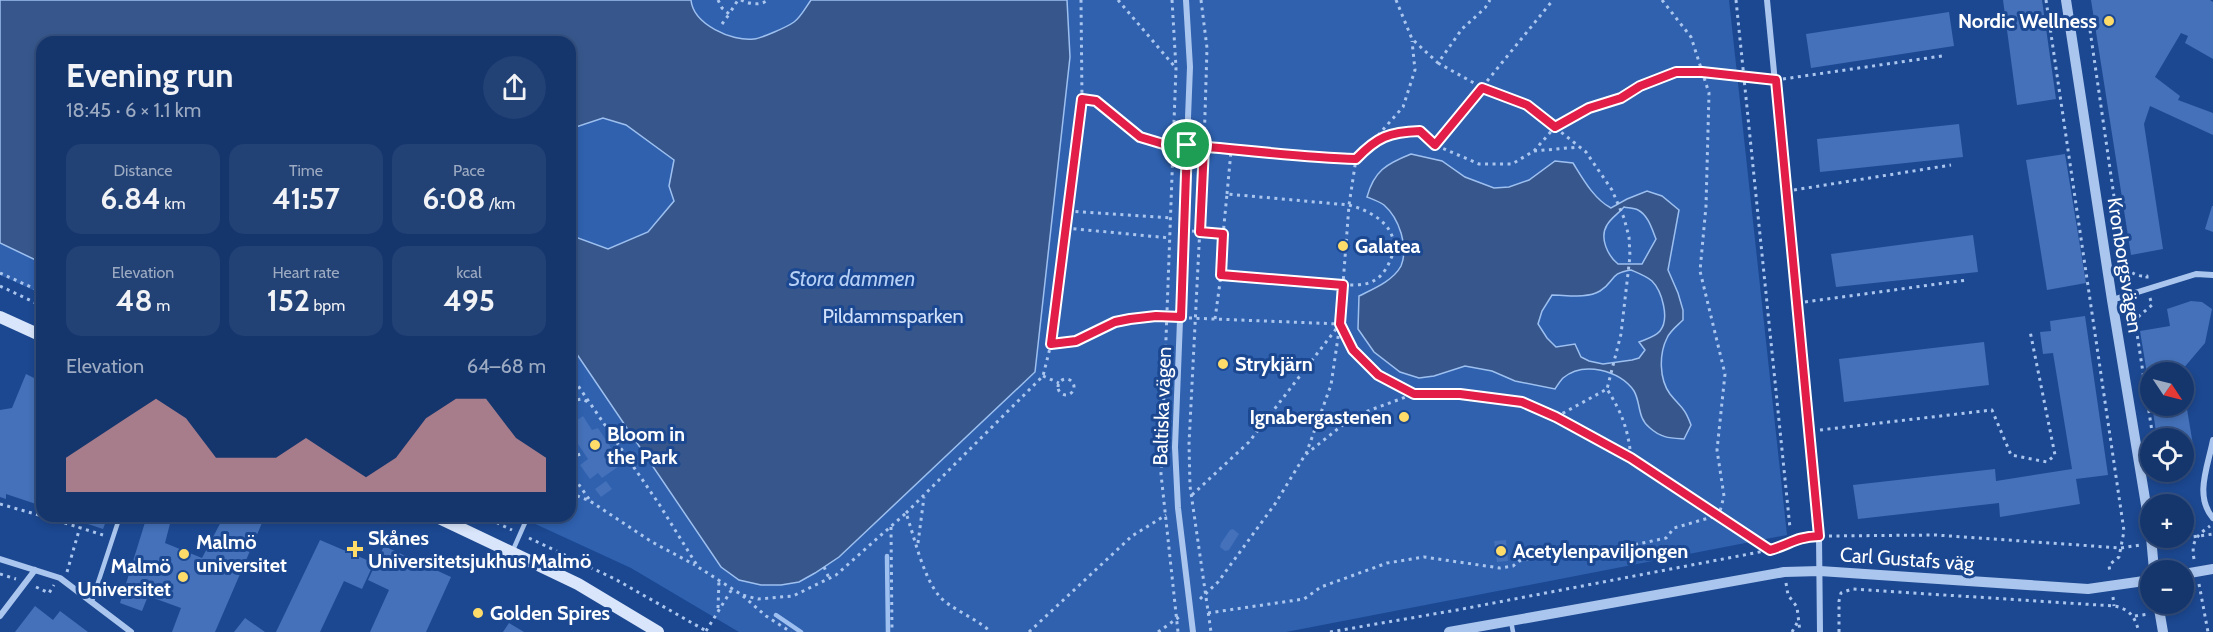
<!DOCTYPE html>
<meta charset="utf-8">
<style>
:root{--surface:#15366d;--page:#224175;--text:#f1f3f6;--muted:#9dabc2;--line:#345080;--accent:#e69b98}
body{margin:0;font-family:Cabin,sans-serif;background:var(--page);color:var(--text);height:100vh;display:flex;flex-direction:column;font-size:22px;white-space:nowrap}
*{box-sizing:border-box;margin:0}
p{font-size:20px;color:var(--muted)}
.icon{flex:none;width:33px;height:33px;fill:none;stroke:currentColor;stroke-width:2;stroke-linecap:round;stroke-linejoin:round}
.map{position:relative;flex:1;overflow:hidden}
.panel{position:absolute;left:36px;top:36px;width:540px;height:486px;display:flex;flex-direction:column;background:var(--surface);border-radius:18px;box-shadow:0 3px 9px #0003,0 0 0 2px var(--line)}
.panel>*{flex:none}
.needle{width:39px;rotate:125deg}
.controls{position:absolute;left:2140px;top:362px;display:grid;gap:12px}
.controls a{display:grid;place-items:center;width:54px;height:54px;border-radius:50%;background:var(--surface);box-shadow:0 3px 9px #0003,0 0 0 2px var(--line);font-size:30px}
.pin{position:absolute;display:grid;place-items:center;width:51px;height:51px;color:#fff;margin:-26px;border:3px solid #fff;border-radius:50%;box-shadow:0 2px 6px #0007}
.round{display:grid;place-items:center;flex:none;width:63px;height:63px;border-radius:32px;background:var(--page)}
.overview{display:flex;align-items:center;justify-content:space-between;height:102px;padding:0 30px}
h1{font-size:33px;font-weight:700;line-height:45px}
.figures{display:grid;grid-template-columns:repeat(3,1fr);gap:9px;height:102px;padding:6px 30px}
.figures div{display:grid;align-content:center;border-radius:15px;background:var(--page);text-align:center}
.figures b{font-size:30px;font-weight:700}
.figures small{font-size:16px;font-weight:400}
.figures p{font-size:16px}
.chart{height:168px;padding:12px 30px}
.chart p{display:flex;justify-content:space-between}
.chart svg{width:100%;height:108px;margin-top:6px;fill:var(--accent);opacity:.7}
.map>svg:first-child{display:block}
.green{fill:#2f61af}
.water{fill:#37578c;stroke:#9ec0f0;stroke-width:1.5;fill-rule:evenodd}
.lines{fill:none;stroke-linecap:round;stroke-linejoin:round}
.stream{stroke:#9ec0f0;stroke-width:4.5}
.building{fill:#4471b9}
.path{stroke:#abc6ee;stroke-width:3;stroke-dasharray:3 4.5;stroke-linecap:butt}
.service{stroke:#abc6ee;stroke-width:4.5}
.minor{stroke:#abc6ee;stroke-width:6}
.tertiary{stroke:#abc6ee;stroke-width:10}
.secondary{stroke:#d8e5fa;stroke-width:12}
.route-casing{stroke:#fff;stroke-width:12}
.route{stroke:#e11d48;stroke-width:8}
.poi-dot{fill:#ffdc69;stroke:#1c4891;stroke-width:2}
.labels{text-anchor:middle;stroke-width:6;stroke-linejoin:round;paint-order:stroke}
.poi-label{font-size:20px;font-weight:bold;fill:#fff;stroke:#1c4891;text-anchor:start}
.street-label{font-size:20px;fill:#fff;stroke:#1c4891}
.park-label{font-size:20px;fill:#d1e1fa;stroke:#1c4891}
.water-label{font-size:21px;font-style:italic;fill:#b7d0f5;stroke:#1c4891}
</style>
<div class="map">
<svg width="2213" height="632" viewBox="0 0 2213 632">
<rect width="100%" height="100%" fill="#1c4891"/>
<!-- green -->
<path class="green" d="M0,0h1729l58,535 -501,97h-547l-108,-64 -113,-52h52v-474h-528v252l-42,-19z"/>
<!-- water -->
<path class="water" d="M0,0h691c2,24 41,42 63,39 8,-1 33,-12 40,-17 6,-4 12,-15 17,-22h256l3,57 -35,315 -196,185 -24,16 -16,9 -18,3h-20l-22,-5 -18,-13 -151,-223v-109l38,14 40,-17 26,-31 -5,-15 5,-26 -48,-35 -23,-7 -33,11v-87h-528v221l-42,-20z
M1411,154l31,7 23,16 29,11 15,-1 20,-7 26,-19 18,2c10,16 21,36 38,45l16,-9 20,-8 15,5 17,14 -11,60 10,23 5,17v10c-6,6 -13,11 -16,18 -8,16 -8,41 3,56 11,14 14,12 21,31l-7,14c-14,-1 -23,-1 -34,-11 -13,-10 -9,-25 -16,-37 -14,-21 -51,-30 -71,-13 -3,3 -6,8 -8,11l-40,-8 -23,-10 -27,-5 -31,10 -15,2 -19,-6 -26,-20 -16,-23 1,-33c14,-7 34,-15 42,-30 8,-19 -2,-48 -17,-61 -4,-3 -12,-6 -17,-8 7,-26 19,-33 44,-43zM1624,207c4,1 10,1 14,3 10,5 14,19 18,29l-14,25h-24c-10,-8 -19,-26 -11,-39 4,-7 12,-12 17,-18zM1631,270c7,3 15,6 21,11 10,10 18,38 8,50 -5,6 -14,8 -21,11l6,8 -6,8 -7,2 -29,4 -14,-3 -8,-4 -6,-13 -19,3 -9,-9 -9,-14 4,-13 10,-16c14,0 35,4 48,-4 15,-9 9,-18 31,-21z"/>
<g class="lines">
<!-- stream -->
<path class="stream" d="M887,556l1,76
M776,615l25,17"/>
</g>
<!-- building -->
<path class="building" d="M2003,0h39l14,99 -39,6z
M2091,0h119l3,2v57l-28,-16 3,-7 -7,-3 -26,44 25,19 -2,4 35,13v22l-63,-29 -6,18 19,125 -32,6z
M1949,12l5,34 -143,22 -5,-34z
M1959,124l4,33 -143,15 -3,-33z
M2065,154l21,129 -39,7 -21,-130z
M2212,206h1v26l-8,-3z
M1973,235l5,37 -142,15 -5,-33z
M2191,301l11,1 10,7 -7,34 -23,27v2h-31l-1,20 -10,-61 30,-5 -3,-17z
M2085,316l23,159 -32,4 4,25 -80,13 -1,-14 -141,16 -5,-34 142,-16 1,12 76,-12 -19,-116 -10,1 -3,-22 11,-1 -1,-10z
M1984,342l5,43 -145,17 -5,-43z
M26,374l16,8v124l-36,-12v5l-6,-2v-87l12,-2z
M2184,391l11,66 -11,1v-20h-27l-5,-33h32z
M583,416l9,14 6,-2 24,36 -20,14 -4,-5 -8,6 -10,-14 8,-6 -18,-27v-7z
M606,481l6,8 -11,8 -6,-8z
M76,516h32l-5,13 -15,-5 1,-3z
M147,516h25l-7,27 37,15 22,-42h41l-50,116h-43l9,-24 -33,-12 -6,15 -22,-8z
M1233,529l6,5 -10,16 -4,1 -5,-4 1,-4 9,-13z
M320,540l54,23 -12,26 -18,-8 -24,51h-44z
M1506,540l2,21 -11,1 -3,-21z
M384,546l67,31 -25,55h-56l19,-42 -21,-10z
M35,606l18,14 7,-9 28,21h-73z
M245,618l20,14h-31z
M509,623l15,9h-21z"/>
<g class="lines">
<!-- path -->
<path class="path" d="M718,0l4,8 7,6 9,-14
M741,0c8,4 19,6 27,0
M1118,0l57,67
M1172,0l4,68 -15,406 17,158
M1201,0l6,48 -3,99 -15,297 1,42 21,146
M1396,0l16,39 26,24 24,-34 23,-21 5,-8
M1662,0l29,37 18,56 -3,113 -6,65 25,103 -8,76 7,46 -5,19
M1736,0l54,528
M2046,0l78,531 -5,26 -10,8 1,8
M2089,23l34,236c6,12 10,18 24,17v4
M722,24l8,-11
M1438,63l45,25 44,17 59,47 26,38 12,28 5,19 1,19 -9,78 -14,55
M1783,79l159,-23
M1082,99l14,2 44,36 15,5 22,3
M1373,141l30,-34 12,-37 -3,-29
M1435,145l118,-145
M1196,146l113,11 47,2c21,-22 33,-27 64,-28l15,14 44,19h33l22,-13 21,-24 34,-19 32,-10 19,-12 36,-14h26l63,7
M1534,151l45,-4
M1794,190l157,-25
M1227,194l4,-43
M1068,211l103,7
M1066,228l104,10
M1192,231l31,4 4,-41 122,11c26,7 55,25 41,56 -3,7 -8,15 -15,19 -9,6 -22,5 -32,5l-122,-10 2,-40
M0,273l42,19
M0,286l42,20
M2150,298l2,7 -14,12 -2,10 17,111
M1805,302l162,-22
M1189,318l151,6 13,25 25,26 36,19
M1215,319l6,-44
M1051,344l25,-3 39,-19 42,-6h10
M570,374l89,130 39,63 44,28 16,4 35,-3 43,-21 70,-62c9,26 17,64 34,84 10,11 37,22 51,35
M1043,376l16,7
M1058 387a8 8 0 1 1 16 0a8 8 0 1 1-16 0Z
M570,401l12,-2 6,3
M1556,417l51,-28c15,24 21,40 24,68
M1820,430l172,-20 19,45 36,7 8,-7 -25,-124
M1306,454l25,-69 9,-61 9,-119 7,-46
M570,457l11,-3
M570,472l19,27
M570,493l20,8 62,41 43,23
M1192,495l57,-53 91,-118
M0,504l42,12
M906,513l137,-137 8,-32 31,-245 -1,-99
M43,516l60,19
M483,516l29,14
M891,527l1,105
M1829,536l107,-1 185,13 19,-3
M529,538l86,41 93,53
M2164,541l49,-7
M918,543l6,-46
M2194,559c-3,-17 2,-23 16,-33
M824,567l5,11
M67,572l13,-45
M0,574l16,5
M1786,583l2,12 9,12 3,25
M2199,584l9,48
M36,587l13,6 5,-8
M743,596l23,20 25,16
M2113,597l1,9
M1200,599l18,-17 57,-78 30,-49 49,-39 60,-22h46l62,8 34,15 75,40 139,93
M718,608l1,-28
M2170,609l15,-4
M1208,613l96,-14 17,-12 66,-24 37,-6 76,11 13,-2 6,-5 65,-13 12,5 70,-15 8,-10 45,-13
M2135,616l14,-2
M706,631l26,-42
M1029,632l103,-96 34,-21
M1158,632l24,-17
M1330,632l127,-22 313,-60c14,-4 26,-13 41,-14
M1792,632l5,-9
M1839,632v-31l2,-8 11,-4 262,17c16,3 21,11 25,26"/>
<!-- service -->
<path class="service" d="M513,550l15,-34
M92,601l28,-85
M1511,621l2,11"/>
<!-- minor -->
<path class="minor" d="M1186,0l4,67 -15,380 3,61 15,124
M1767,0l52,536 1,96
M2112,300l84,-26 17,1
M2213,440c-5,26 -19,56 0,78
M0,559l60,19 71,54
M0,616l35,-46"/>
<!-- tertiary -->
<path class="tertiary" d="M2066,0l46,300 39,235
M2151,537l3,33
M2184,574l29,-5
M2158,603l5,29
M1449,632l335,-60 36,-1 268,18 63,-9"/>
<!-- secondary -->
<path class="secondary" d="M0,317l42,19
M435,516l143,68 80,48"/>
</g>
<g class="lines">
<defs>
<path id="route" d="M1187,145l-6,172 -25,-1 -26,3 -15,3 -39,19 -25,3 31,-245 14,2 44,36 30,9 34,1 -4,85 23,2 -2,41 122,10 -3,39 13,26 25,25 36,19h46l62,8 34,15 75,41 139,92c21,-6 25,-13 49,-14l-43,-456 -74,-8h-26l-36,14 -19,12 -32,10 -34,19 -28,-22 -45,-17 -47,57 -15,-14c-31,1 -43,6 -64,28 -57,-2 -113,-9 -169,-14"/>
</defs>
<!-- route casing -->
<use href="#route" class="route-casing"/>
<!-- route -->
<use href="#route" class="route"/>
</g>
<!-- markers -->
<g class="poi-dot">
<circle cx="2109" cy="21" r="6"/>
<circle cx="1343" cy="246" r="6"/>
<circle cx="1223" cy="364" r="6"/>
<circle cx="1404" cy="417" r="6"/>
<circle cx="595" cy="445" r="6"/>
<path d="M352 540h6v6h6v6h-6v6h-6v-6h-6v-6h6z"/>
<circle cx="1501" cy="551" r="6"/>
<circle cx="184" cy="554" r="6"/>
<circle cx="183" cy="577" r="6"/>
<circle cx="478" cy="613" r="6"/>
</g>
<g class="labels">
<!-- poi labels -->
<g class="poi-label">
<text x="2097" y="28" text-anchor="end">Nordic Wellness</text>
<text x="1355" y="253">Galatea</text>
<text x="1235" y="371">Strykjärn</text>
<text x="1392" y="424" text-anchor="end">Ignabergastenen</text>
<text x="607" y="441">Bloom in<tspan x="607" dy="23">the Park</tspan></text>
<text x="368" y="545">Skånes<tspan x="368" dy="23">Universitetsjukhus Malmö</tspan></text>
<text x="196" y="549">Malmö<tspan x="196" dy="23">universitet</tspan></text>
<text x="1513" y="558">Acetylenpaviljongen</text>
<text x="171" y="573" text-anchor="end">Malmö<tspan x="171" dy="23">Universitet</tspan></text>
<text x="490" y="620">Golden Spires</text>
</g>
<!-- street labels -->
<g class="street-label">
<text transform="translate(2125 265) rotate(81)" y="7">Kronborgsvägen</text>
<text transform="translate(1162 406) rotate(-88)" y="7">Baltiska vägen</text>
<text transform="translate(1907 559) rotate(4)" y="7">Carl Gustafs väg</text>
</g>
<!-- park labels -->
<g class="park-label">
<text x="893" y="323">Pildammsparken</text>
</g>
<!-- water labels -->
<g class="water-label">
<text x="852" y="286">Stora dammen</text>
</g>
</g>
</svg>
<div class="controls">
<a><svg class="needle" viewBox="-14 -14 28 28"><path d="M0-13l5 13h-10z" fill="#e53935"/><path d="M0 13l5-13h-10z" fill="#9dabc2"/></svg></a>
<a><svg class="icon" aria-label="locate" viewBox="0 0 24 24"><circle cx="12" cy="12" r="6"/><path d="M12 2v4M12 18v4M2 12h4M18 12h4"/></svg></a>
<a>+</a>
<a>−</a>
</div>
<div class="pin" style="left:1187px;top:145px;background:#1e9e55"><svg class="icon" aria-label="arrive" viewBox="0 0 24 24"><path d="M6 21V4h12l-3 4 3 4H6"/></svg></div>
<section class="panel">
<div class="overview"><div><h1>Evening run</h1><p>18:45 · 6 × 1.1 km</p></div><a class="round"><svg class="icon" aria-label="share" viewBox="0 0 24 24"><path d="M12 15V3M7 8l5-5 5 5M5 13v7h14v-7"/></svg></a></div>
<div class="figures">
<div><p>Distance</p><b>6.84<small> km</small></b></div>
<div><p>Time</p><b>41:57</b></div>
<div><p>Pace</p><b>6:08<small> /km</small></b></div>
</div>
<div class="figures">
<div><p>Elevation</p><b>48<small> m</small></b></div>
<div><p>Heart rate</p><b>152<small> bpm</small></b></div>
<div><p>kcal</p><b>495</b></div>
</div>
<div class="chart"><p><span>Elevation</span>64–68 m</p>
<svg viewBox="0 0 160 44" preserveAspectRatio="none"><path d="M0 44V30L10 22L20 14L30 6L40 14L50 30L60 30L70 30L80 22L90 30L100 38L110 30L120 14L130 6L140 6L150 22L160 30V44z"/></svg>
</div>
</section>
</div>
